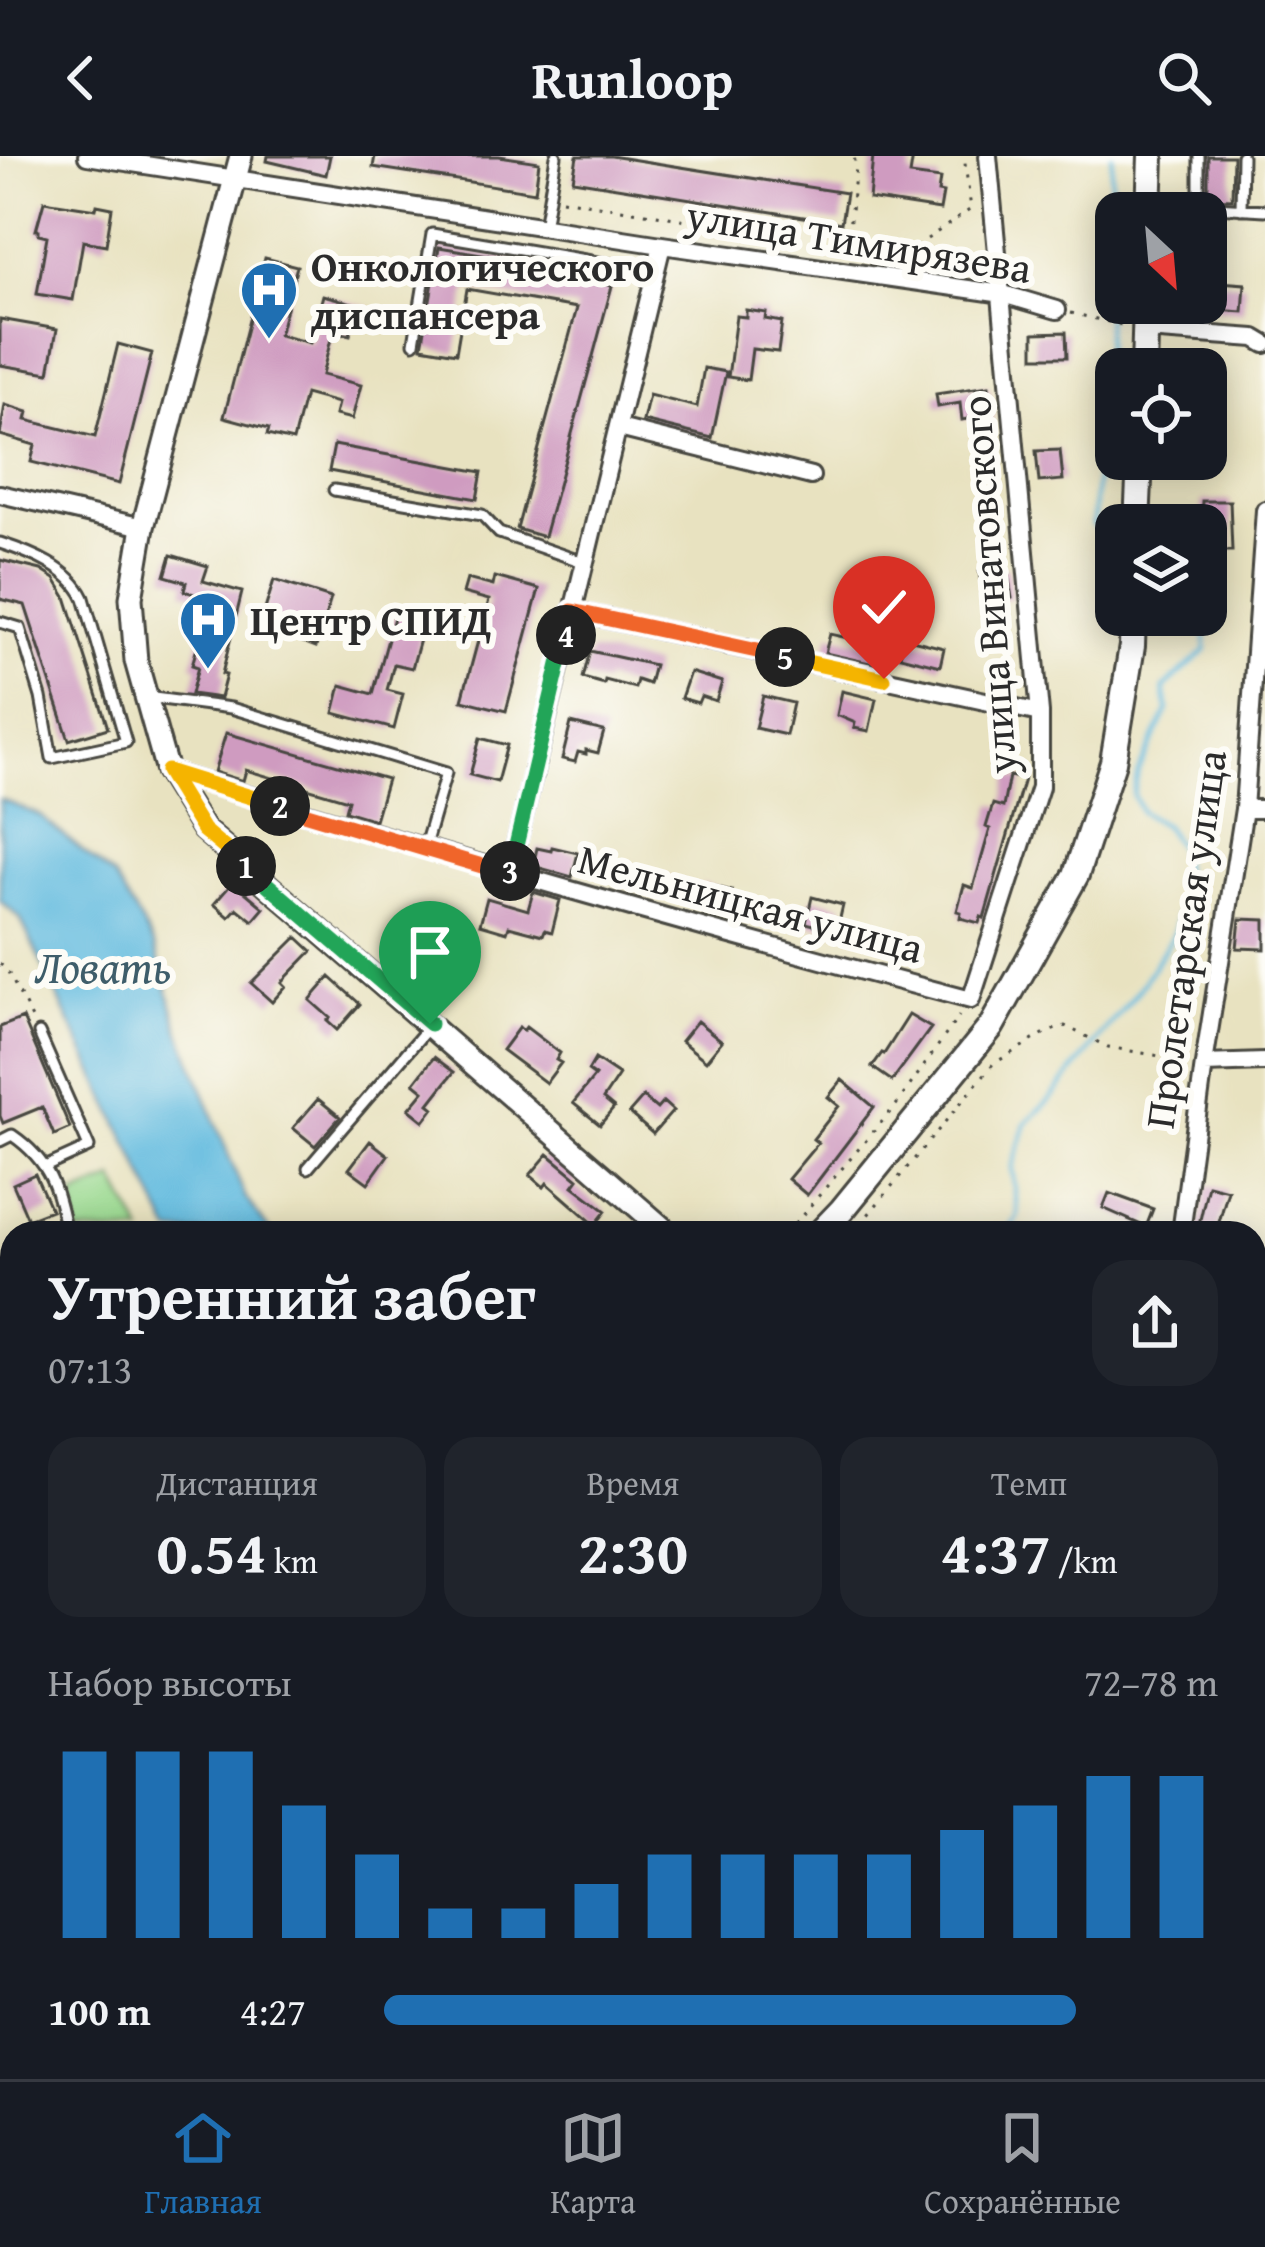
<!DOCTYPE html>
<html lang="ru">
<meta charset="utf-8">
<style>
:root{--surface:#171b24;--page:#20242c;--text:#f1f3f6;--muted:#9ea1a6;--line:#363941;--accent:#1f6fb2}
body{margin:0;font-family:"Gentium Book Plus",serif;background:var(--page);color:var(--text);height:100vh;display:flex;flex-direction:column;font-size:45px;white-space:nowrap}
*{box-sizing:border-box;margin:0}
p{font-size:39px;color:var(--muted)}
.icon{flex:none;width:66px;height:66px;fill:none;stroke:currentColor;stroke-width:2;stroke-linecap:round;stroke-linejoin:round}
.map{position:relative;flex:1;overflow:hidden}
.drawer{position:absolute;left:0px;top:1065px;width:1266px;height:858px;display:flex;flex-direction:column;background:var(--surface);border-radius:36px 36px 0 0;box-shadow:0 6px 30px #0003}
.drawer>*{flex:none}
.needle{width:78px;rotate:154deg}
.tools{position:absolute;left:1095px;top:36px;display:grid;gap:24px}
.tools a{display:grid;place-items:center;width:132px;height:132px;border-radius:24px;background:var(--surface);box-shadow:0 6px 30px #0003;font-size:60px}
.pin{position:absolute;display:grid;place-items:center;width:102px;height:102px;color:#fff;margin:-123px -51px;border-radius:50% 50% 50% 0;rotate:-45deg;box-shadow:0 0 12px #0007}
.pin .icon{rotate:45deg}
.km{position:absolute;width:60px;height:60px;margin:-30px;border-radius:50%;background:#222;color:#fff;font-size:33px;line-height:60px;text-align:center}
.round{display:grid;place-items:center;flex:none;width:126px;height:126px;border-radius:36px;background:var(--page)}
.head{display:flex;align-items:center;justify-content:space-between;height:204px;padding:0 48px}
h1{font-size:66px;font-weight:700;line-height:90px}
.figures{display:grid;grid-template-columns:repeat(3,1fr);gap:18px;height:204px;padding:12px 48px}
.figures div{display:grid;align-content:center;border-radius:30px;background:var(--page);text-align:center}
.figures b{font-size:60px;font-weight:700}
.figures small{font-size:33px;font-weight:400}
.figures p{font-size:33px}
.chart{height:336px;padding:24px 48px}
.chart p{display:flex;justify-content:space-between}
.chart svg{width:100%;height:216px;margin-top:12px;stroke:var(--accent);stroke-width:6}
ul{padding:0 48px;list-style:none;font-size:39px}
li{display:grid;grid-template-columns:192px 144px 1fr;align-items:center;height:90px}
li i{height:30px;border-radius:15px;background:var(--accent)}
header{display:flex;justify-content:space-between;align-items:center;height:156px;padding:0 48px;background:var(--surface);font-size:54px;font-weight:700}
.tab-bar{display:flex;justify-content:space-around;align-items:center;height:168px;border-top:3px solid var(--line);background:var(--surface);font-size:33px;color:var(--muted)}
.tab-bar a{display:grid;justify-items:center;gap:6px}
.tab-bar .current{color:var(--accent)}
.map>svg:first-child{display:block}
.green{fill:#99d88e;stroke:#62825c;stroke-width:3}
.water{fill:#60bade;stroke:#467284;stroke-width:3}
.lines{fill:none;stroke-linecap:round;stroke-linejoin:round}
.stream{stroke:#60bade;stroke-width:4.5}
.building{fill:#cf9bc0}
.service-casing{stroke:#474641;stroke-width:15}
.minor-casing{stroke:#474641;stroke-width:22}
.tertiary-casing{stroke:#474641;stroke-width:27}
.secondary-casing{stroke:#474641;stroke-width:30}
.path{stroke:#474641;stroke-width:3;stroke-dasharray:3 9;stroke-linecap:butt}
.service{stroke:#fff;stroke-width:9}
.minor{stroke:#fff;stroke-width:16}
.tertiary{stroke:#fff;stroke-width:21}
.secondary{stroke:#fff;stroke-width:24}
.split-1-casing{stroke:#fff;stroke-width:24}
.split-2-casing{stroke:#fff;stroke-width:24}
.split-3-casing{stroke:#fff;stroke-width:24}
.split-4-casing{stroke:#fff;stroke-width:24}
.split-5-casing{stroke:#fff;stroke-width:24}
.split-6-casing{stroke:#fff;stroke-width:24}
.split-1{stroke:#22a559;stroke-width:15}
.split-2{stroke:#f5b400;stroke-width:15}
.split-3{stroke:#f0652b;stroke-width:15}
.split-4{stroke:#22a559;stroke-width:15}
.split-5{stroke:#f0652b;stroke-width:15}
.split-6{stroke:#f5b400;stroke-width:15}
.labels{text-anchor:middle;stroke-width:12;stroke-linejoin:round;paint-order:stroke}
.street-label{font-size:42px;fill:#2b2b2b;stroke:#fdfcf7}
.poi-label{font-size:42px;font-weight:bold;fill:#2b2b2b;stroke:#fdfcf7;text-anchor:start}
.water-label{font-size:45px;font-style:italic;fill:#3e5d6a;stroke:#fdfcf7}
</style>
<header><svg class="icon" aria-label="back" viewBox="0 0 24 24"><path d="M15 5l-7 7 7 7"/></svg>Runloop<svg class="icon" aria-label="search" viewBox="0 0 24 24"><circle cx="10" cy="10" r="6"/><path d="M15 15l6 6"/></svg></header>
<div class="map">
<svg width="1265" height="1923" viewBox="0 0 1265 1923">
<rect width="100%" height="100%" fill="#fdfcf7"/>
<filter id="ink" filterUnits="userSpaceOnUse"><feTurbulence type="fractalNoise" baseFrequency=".00833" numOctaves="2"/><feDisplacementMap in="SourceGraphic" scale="24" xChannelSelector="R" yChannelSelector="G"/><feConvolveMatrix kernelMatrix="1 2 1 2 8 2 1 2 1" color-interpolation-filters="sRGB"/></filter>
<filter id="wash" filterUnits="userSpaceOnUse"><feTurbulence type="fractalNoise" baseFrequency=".004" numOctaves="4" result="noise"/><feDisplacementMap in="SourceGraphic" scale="48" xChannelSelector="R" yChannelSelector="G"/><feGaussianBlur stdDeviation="2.7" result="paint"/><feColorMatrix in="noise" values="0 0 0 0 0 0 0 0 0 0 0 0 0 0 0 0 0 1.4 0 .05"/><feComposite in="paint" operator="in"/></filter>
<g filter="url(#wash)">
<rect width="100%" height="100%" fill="#e8e2c0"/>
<!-- green -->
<path class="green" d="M114,1023l29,54h-66l-3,-37z"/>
<!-- water -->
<path class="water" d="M0,643l39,16 75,62 40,67 26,87 65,166 26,36h-100l-151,-315 -20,-17z"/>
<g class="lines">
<!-- stream -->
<path class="stream" d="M1110,388l-17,-20 12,-157 7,-211
M1006,1077l12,-17 -6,-48 14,-45 23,-22 91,-113 35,-56 10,-51 -7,-35 -14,-20 -23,-14 -8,-17 5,-23 30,-62 -4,-22 42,-38 -1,-26 -6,-9
M1254,1183l11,-10
M1254,1205v16
M1254,1642l11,4"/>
</g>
<g id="blocks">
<!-- building -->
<path class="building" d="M268,0h62l-4,19 -59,-14z
M375,0h124l40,6 -4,30 -162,-25z
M577,0h34l235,37 -5,30 -268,-43z
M873,0h40l-3,19 30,4 -2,13 5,1 -3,17 -71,-11z
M1208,0h25l-1,43 -24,-1z
M44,45l52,8 1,-4 15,3 -6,37 -23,-4 -10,59 -36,-6 10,-58 -8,-2v-4h-3z
M439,91l129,21 -1,5 45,13 -68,251 -27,-8 60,-221 -110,-19 -11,64 -34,-6z
M265,102l32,8 -18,69 31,8 13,-48 48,13 -4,14 -13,-3 -4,16 -17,-4 -11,44 39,10 -9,34 -17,-4 3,-12 -33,-9 -12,47 -26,-6 2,-6 -45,-12z
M1219,126l26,2 -2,28 -27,-2z
M746,154l20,3 -1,6 17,3 -4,30 -26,-3 -4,31 -20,-3 8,-61 10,1z
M0,163l57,10 -8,44 -49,-8z
M1066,176l1,25h-33v-24z
M118,188l34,9 -33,131 -88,-22 4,-17 -35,-10 5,-30 23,7 -2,8 69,17z
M704,212l22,4 -14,66 -69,-17 6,-26 48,12z
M989,230l5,34 -20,3 -1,-5 -11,2 -2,-17 -22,4 -2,-13z
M334,289l148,27 -5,27 -148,-28z
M1060,294l3,30 -24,2 -3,-31z
M1202,345h28l2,50h-21l1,-16h-6v-10h-5z
M171,399l37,11 -5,15 39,11 -20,82 4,1 -6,23 -29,-4 7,-27 -6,-2 19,-66 -27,-8 2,-9 -21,-6z
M0,404l41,10 14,9 11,18 42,131 -39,12 -44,-135 -25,-6z
M1007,411l5,31 -28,4 -5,-30z
M495,421l44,12 -33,122 -44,-11 27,-100 -26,-7 4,-14 26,7z
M274,424l57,18 -15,49 -13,-5 3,-9 -28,-9 -3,10 -16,-5z
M396,454l30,8 -14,50 -18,-4 -7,26 16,4 -9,35 -60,-16 7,-28 32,9z
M830,478l49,11 -5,19 -49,-11z
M904,482l40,10 -4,18 -40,-10z
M590,495l64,14 -5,19 -12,-4 -2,8 -30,-8 -1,4 -21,-6z
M690,516l32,10 -6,19 -15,-5 -3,7 -17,-5z
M842,535l34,8 -7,32 -15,-3 1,-5 -18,-8z
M763,540l30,7 -7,32 -31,-7z
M571,567l33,8 -6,22 -12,-3v4l-8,-2 -3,10 -13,-3z
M226,577l161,46 -12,41 -30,-9 3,-11 -102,-30 -3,11 -29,-9z
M480,582l27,7 -10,37 -27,-7z
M1009,620l15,3 -40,139 -3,-1 -2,6 -19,-5 1,-6 -4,-1 7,-26 9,3 17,-59 -4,-2 7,-23 10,3z
M552,691l26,6 -6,24 -39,-11 4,-18 14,3z
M660,719l42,12 1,-4 29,8 -5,20 -71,-21z
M233,726l31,26 -11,13 -16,-13 -8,9 -15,-13z
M533,736l27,8 -8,32 -7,-2 -2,5 -34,-9 -2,6 -27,-8 7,-26 41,12z
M812,741l31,8 -6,26 -31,-8z
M1240,763l25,1v29l-28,-1z
M297,781l15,14 -30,31 4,4 -14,16 -21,-19z
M419,790l35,28 -17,20 -34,-29z
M330,821l30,27 -23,26 -10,-9 3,-3 -20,-18z
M909,859l22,13 -39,53 -20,-14 10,-14 2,1z
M23,862l47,110 -16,7 -12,-28 -39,16 -3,-7v-89z
M697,865l25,20 -16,20 -25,-20z
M519,871l4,4 3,-4 34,26 -4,7 5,3 -15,20 -44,-33z
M434,901l20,15 -25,32 5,4 -10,13 -15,-12 15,-18 -10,-8z
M595,903l24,16 -16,24 11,9 -14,17 -27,-22 22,-27 -7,-5z
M842,924l32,27 -67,88 -19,-16 30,-36 -5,-4 26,-33 -11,-9z
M643,941l14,12 6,-7 10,9 -20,23 -24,-21z
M318,943l22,18 -25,29 -22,-18z
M370,985l18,14 -20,28 -19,-14z
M548,998l30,25 -5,7 33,25 -11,14 -48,-42 -3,4 -14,-12z
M35,1018l16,36 -23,9 -15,-35z
M1208,1029l20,5 -12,43h-19z
M1109,1037l44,16 -7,18 -43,-19z"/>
</g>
</g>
<g filter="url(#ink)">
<use href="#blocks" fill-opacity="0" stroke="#474641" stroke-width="3"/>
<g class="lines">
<defs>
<path id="service" d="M1199,0v50l66,4
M1241,53l1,-53
M544,71l12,-71
M414,187l18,-109 224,38
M334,334l148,25 17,18 84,29
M0,387c31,10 70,25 84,55l42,144 -74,16 -11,-61 -21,-69 -20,-6
M146,541l85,11 215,65 -22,76
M39,877l50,114 -42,19
M0,985l12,-6c38,26 46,54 54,98
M308,1012l119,-139
M0,1484l12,-21
M0,1556l12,-17
M0,1785l6,5 6,-3
M1131,1923l10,-12"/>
<path id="minor" d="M87,0l575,89 341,49 54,16
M1146,174l109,8 10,6
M619,272l192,48
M0,338l143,33
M572,455l468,102
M167,615c267,81 534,158 804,229l69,-213v-74l-52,-557
M1244,653h21
M509,718l153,-629
M1204,908l61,-2
M1181,1077l23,-169 40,-255 21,-299
M1254,1115l11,-1
M362,1911l19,12
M998,1911l4,12
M9,1923l8,-12
M267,1923l8,-12
M842,1923l36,-12"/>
<path id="tertiary" d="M241,0l-98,371 -12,71 5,63 31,110 36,58 465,404
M1254,1436l11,3"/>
<path id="secondary" d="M1149,57l2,-57
M1144,213l2,-66
M1137,369l3,-66
M820,1077l22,-23 149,-183 85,-152 37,-113 19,-116 1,-31
M0,1660l12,8"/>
</defs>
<!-- service casing -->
<use href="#service" class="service-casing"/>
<!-- minor casing -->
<use href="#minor" class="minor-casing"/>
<!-- tertiary casing -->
<use href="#tertiary" class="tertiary-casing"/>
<!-- secondary casing -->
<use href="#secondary" class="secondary-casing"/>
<!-- path -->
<path class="path" d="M562,43l297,50 55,-1 57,-39 -7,-53
M847,89l9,-78 -2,-11
M1071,157l55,13
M0,808l7,6 28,54
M787,1077l110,-129 62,-88
M853,1077l140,-169 52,-31 20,-7 43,21 80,14"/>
<!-- service -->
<use href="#service" class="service"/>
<!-- minor -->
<use href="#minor" class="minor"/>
<!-- tertiary -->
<use href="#tertiary" class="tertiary"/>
<!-- secondary -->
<use href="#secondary" class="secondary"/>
</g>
</g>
<g class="lines" filter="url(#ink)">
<defs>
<path id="split-1" d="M246,710l184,158"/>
<path id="split-2" d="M246,710l-43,-36 -36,-59 113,35"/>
<path id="split-3" d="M280,650l229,68 1,-3"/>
<path id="split-4" d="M510,715l56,-236"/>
<path id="split-5" d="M566,479l6,-24 213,46"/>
<path id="split-6" d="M785,501l99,22"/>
</defs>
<!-- split-1 casing -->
<use href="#split-1" class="split-1-casing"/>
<!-- split-2 casing -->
<use href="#split-2" class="split-2-casing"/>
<!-- split-3 casing -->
<use href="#split-3" class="split-3-casing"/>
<!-- split-4 casing -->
<use href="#split-4" class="split-4-casing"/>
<!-- split-5 casing -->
<use href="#split-5" class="split-5-casing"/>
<!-- split-6 casing -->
<use href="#split-6" class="split-6-casing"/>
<!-- split-1 -->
<use href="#split-1" class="split-1"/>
<!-- split-2 -->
<use href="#split-2" class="split-2"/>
<!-- split-3 -->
<use href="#split-3" class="split-3"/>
<!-- split-4 -->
<use href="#split-4" class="split-4"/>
<!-- split-5 -->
<use href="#split-5" class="split-5"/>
<!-- split-6 -->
<use href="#split-6" class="split-6"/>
</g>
<!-- icons -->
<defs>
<symbol id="hospital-pin" viewBox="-11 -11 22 30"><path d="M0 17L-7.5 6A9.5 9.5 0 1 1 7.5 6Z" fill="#1f6fb2" stroke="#fdfcf7"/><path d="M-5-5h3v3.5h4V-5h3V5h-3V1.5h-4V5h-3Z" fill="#fff"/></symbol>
</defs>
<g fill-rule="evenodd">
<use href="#hospital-pin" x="236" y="101" width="66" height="90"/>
<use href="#hospital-pin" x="175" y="431" width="66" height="90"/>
</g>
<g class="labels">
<!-- street labels -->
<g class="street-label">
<text transform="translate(859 85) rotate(9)" y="15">улица Тимирязева</text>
<text transform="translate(988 429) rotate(-94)" y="15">улица Винатовского</text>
<text transform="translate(751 747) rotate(15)" y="15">Мельницкая улица</text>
<text transform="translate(1185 783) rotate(-82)" y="15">Пролетарская улица</text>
</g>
<!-- poi labels -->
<g class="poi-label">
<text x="311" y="125">Онкологического<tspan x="311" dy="48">диспансера</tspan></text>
<text x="250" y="479">Центр СПИД</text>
</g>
<!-- water labels -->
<g class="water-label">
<text x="103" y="827">Ловать</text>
</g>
</g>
</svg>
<div class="tools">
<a><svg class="needle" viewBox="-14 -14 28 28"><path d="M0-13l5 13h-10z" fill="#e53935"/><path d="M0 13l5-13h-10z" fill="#9ea1a6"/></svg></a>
<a><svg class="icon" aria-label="locate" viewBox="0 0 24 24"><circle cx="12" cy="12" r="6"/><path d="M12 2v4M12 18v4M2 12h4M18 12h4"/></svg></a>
<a><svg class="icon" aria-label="layers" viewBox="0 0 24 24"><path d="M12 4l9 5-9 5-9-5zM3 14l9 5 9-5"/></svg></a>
</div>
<div class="pin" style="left:430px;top:868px;background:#1e9e55"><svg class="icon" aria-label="arrive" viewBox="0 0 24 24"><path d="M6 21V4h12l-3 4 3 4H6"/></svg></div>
<div class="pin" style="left:884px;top:523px;background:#d93025"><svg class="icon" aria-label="check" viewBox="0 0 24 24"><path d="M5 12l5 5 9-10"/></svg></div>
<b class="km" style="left:246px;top:710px">1</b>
<b class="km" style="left:280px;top:650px">2</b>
<b class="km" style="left:510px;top:715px">3</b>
<b class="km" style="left:566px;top:479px">4</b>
<b class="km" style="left:785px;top:501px">5</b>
<section class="drawer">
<div class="head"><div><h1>Утренний забег</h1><p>07:13</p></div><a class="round"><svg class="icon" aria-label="share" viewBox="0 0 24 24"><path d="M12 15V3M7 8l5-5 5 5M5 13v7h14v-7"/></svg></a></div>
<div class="figures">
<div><p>Дистанция</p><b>0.54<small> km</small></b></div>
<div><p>Время</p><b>2:30</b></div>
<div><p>Темп</p><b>4:37<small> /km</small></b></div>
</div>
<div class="chart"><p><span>Набор высоты</span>72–78 m</p>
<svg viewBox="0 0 160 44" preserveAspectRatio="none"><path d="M5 44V6M15 44V6M25 44V6M35 44V17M45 44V27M55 44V38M65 44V38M75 44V33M85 44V27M95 44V27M105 44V27M115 44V27M125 44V22M135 44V17M145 44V11M155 44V11"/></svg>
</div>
<ul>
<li><b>100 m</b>4:27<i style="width:83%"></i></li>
</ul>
</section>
</div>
<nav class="tab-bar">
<a class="current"><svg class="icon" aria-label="home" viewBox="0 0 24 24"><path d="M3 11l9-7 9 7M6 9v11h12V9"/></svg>Главная</a>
<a><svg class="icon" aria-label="map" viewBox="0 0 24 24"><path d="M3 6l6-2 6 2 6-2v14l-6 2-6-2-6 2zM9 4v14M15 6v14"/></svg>Карта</a>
<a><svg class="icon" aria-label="saved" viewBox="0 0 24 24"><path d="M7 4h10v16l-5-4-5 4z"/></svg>Сохранённые</a>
</nav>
